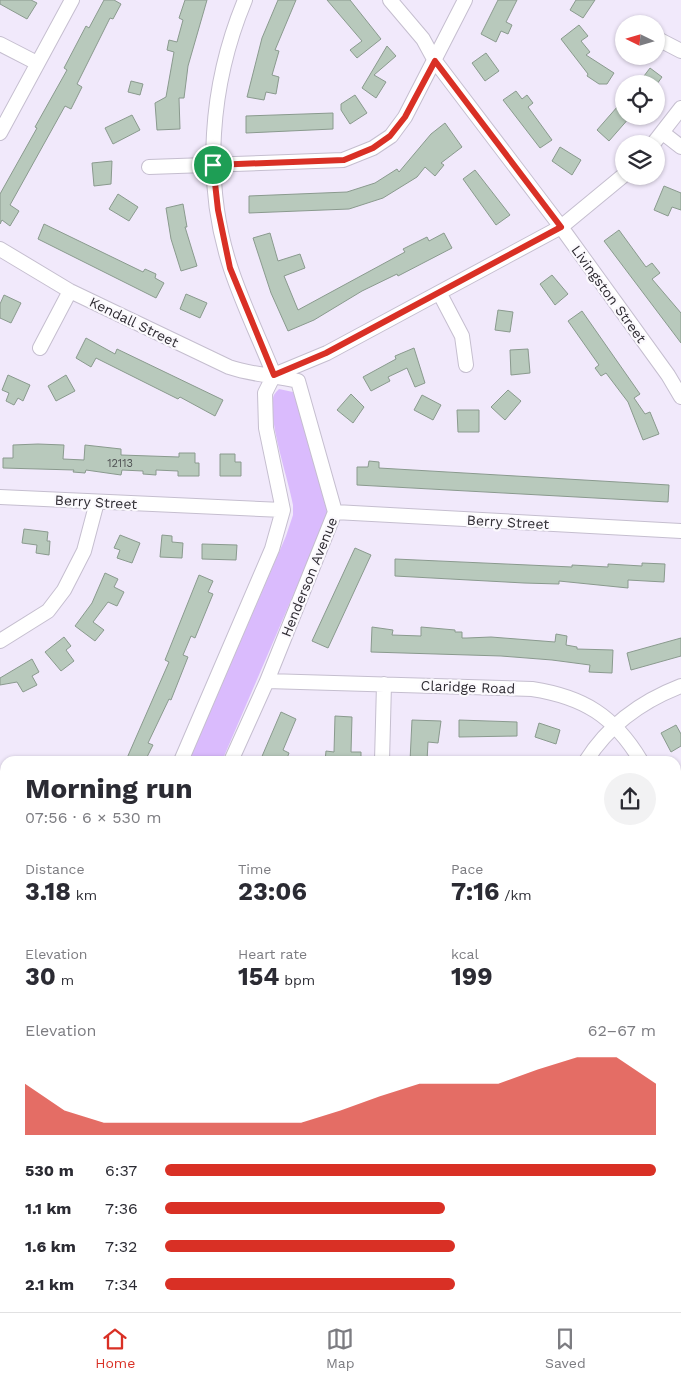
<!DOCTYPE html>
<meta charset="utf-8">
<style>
:root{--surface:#fff;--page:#f2f2f3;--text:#2b2b33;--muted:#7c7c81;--line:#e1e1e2;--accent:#d93025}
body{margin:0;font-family:"Work Sans",sans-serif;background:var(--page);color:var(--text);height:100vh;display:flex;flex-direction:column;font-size:19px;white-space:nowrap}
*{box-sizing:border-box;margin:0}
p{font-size:16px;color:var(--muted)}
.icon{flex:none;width:28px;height:28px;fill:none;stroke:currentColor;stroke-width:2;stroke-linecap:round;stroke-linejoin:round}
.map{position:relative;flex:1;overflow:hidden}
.side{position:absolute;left:0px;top:756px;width:681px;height:556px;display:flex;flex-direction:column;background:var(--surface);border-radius:15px 15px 0 0;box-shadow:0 1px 4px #0004}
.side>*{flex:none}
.needle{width:32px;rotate:275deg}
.buttons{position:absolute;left:615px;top:15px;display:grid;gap:10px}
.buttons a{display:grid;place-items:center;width:50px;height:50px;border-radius:50%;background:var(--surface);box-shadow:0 1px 4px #0004;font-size:25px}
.pin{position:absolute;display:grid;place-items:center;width:42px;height:42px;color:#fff;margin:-21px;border:2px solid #fff;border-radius:50%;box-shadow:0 1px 5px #0007}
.round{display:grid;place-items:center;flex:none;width:52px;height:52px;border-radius:26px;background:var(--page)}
.overview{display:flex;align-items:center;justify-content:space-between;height:85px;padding:0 25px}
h1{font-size:28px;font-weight:700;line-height:38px}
.figures{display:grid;grid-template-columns:repeat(3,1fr);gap:8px;height:85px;padding:5px 25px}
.figures div{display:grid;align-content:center}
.figures b{font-size:25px;font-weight:700}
.figures small{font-size:14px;font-weight:400}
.figures p{font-size:14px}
.chart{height:140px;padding:10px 25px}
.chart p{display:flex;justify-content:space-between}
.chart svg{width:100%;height:90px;margin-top:5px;fill:var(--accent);opacity:.7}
ul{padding:0 25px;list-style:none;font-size:16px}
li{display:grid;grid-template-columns:80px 60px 1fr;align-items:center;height:38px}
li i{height:12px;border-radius:6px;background:var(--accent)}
.menu{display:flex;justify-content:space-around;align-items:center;height:70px;border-top:1px solid var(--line);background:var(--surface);font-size:14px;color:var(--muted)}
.menu a{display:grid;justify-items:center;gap:2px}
.menu .active{color:var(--accent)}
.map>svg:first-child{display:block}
.grass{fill:#dabbfd}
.building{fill:#b8c9bc;stroke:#8a9a8e}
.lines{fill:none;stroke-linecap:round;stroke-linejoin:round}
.minor-casing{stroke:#c5becf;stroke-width:16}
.minor{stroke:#fff;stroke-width:14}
.route-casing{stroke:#fff;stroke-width:10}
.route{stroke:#d93025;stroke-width:6}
.labels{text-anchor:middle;stroke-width:4.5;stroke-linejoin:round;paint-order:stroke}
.number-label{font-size:11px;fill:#505254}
.street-label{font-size:14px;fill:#2e2b32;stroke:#fbf9fd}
</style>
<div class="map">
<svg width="681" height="1312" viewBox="0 0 681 1312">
<rect width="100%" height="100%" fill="#f1e9fb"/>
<!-- grass -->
<path class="grass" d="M279,389l14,3 6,12 29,110 -106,247h-33l97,-225 7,-21v-10c-5,-28 -24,-80 -20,-106 0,-4 3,-7 6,-10z
M412,1308h83l6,4h-83z"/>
<!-- building -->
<path class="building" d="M0,0h31l6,3 -10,16 -27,-15z
M104,0h10l7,4 -8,15 -3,-1 -33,66 5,3 -11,22 -6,-3 -55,99 9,6 -9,15 -8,-6 -2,4v-30l37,-66 -2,-1 32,-57 -3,-2 22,-42 3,2z
M185,0h22l-19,66 -4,32h-5l1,31 -23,1 -2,-27 11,-6 8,-45 -7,-2 2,-10 8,2 6,-22 -4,-2z
M278,0h18l-21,50 4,1 -7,24 7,2 -3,17 -10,-2 -2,8 -17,-3 15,-59z
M327,0h23l31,39 -24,19 -7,-8 12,-9z
M498,0h19l-11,22 6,3 -4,9 -7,-3 -5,11 -15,-8z
M576,0h19l-12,18 -13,-8z
M579,25l9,11 -7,5 9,11 -4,3 28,18 -7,11h-8l-12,-8 1,-2 -27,-35z
M387,46l9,10 -22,19 12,7 -10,16 -14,-10z
M486,53l13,18 -14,10 -13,-18z
M650,68l12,9 -5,7h-19z
M131,81l12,3 -3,11 -12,-3z
M516,91l6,8 5,-4 6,8 -5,4 24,33 -12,8 -37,-48z
M355,95l12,18 -17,11 -9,-14v-6z
M618,106l6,5v5l6,1 -21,24 -12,-11z
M333,113v16l-87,4v-17z
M132,115l8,15 -27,14 -8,-16z
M445,123l17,24 -21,16 3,2 -9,11 -10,-9 -8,10 -34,21 -34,11 -100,4v-17l98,-4 28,-9 22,-14 2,3 32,-38z
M560,147l21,13 -9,15 -20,-14z
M112,161l-1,23 -17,2 -2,-23z
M475,170l35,45 -14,10 -33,-46z
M664,186l17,7v17l-9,-3 -4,9 -14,-6z
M118,194l20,13 -9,14 -20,-12z
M183,204l4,23h-2l12,39 -16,5 -10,-32 -5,-31z
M44,224l99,48 2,-3 11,5 -1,4 9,5 -8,15 -118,-59z
M619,230l27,37 6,-4 8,10 -8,6 29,34v30l-77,-102z
M270,233l8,28 22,-7 5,14 -21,8 14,34 107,-58 -2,-3 24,-12 2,4 15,-8 8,15 -54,28 -1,-2 -35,17 -48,29 -26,11 -17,-38 -18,-55z
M552,275l16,19 -13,11 -15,-21z
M186,294l21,9 -7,15 -20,-9z
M4,295l17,8 -10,20 -11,-5v-14z
M498,310l15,2 -3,20 -15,-2z
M582,311l58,83 -6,4 11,16 5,-2 9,22 -16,6 -15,-38 -22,-29 -5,3 -6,-8 4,-3 -31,-44z
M86,338l29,16 2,-5 106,51 -8,16 -35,-19 -2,2 -82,-41 -5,9 -15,-9z
M414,348l11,35 -10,4 -8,-19 -19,9 2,4 -19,10 -8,-14 33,-18 -1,-3z
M528,349l2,24 -19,2 -1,-25z
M8,375l22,10 -7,16 -5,-3 -4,7 -8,-4 3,-8 -7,-3z
M66,375l9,16 -19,10 -8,-15z
M508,390l13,11 -16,19 -14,-13z
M351,394l13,13 -11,16 -16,-13z
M422,395l19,10 -8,15 -19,-10z
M457,410h22v22h-21z
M38,444l26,1 -1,14 21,1 1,-15 36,4v6l58,2v-4h16v10h4v13h-21v-5l-22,-1v5l-13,-1v-3l-21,-1 -1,5 -35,-5 -1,3 -12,-1 1,-2 -71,-2v-10h10v-13z
M220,454h15v8h6v14h-21z
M369,461l10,1v6l290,17 -1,17 -311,-17v-18h11z
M24,529l24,3 -1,9h3l-1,14 -13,-2 1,-8 -15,-2z
M120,535l20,8 -8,20 -15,-5 3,-8 -6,-2z
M162,535l10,1v6l11,1 -1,15 -22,-1z
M202,544l35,1 -1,15 -34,-1z
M355,548l16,7 -43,93 -16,-7z
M395,559l177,8v-2l36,2v-3l34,2v-3l23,1 -1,18 -36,-2v8l-69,-7v3l-35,-1 -129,-7z
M105,573l13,6 -4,8 10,5 -7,14 -9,-4 -15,20 11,8 -9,11 -20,-15 17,-23z
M199,575l14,6 -5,11 5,2 -18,44 -4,-2 -8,19 5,2 -17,43 -2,-1 -21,44 5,2 -8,16h-12l-6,-3 42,-96 -4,-2z
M372,627l21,3 -1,5 29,1v-9l34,3v2h7v6h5l24,-1 64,5 1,-8 11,2 -1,9 11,2v2l36,1 -1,23 -23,-1 1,-7 -38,-5 -51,-4 -130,-4z
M64,637l7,9 -5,4 8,11 -13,10 -16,-19z
M681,638v18l-50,14 -4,-17z
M32,659l7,13 -7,4 5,9 -14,7 -6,-10 -17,3v-7z
M281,712l15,7 -13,31 6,3 -3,8h-26z
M335,716l17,1 -1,35h10v9h-36l1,-10 8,1z
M412,720l29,1 -3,22 -10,-1 -1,19h-17z
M459,720l58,2v14l-58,1z
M539,723l21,7 -4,14 -21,-7z
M676,725l5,9v12l-10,6 -10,-19z"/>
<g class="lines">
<defs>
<path id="minor" d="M245,0c-35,84 -43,182 -14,269 12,36 29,71 43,106
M390,0l33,39 12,22 126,166 107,148 13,22
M656,38l25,13
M0,44l37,19
M0,133l72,-133
M663,133l18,14
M653,144l28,-36
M149,167l194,-7 30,-12 18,-12 14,-19 60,-117
M0,249l70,42 159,76c23,8 45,8 69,14l37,131 -68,169 -36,80
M440,294l22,42 4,29
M40,348l30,-57
M0,497l283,13
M335,512l346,19
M0,641l48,-30 16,-21 20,-39 13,-49
M267,681l265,8c52,8 82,27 109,72
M181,761l91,-212 11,-39 -17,-82 -1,-35 9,-18 53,-22 234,-126 63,-52
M382,761l2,-77
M586,761c22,-35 56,-60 95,-75
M0,814h5
M676,821l5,8
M0,874l5,1
M0,1096l5,3
M676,1110l5,-3
M130,1308l3,4
M395,1308l7,4
M513,1308l6,4
M32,1312l5,-4"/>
</defs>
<!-- minor casing -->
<use href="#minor" class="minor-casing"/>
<!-- minor -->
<use href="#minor" class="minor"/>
</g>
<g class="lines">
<defs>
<path id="route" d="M435,61l126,166 -235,126 -52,22 -44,-107 -12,-58 -5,-45 131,-5 29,-12 17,-12 15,-19z"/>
</defs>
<!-- route casing -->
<use href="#route" class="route-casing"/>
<!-- route -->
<use href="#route" class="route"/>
</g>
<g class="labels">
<!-- number labels -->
<g class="number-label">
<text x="120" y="467">12113</text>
</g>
<!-- street labels -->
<g class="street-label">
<text transform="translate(609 294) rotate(54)" y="5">Livingston Street</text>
<text transform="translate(134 322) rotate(26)" y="5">Kendall Street</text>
<text transform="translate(96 502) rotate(3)" y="5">Berry Street</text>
<text transform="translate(508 522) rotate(3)" y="5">Berry Street</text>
<text transform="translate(309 577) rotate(-68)" y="5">Henderson Avenue</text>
<text transform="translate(468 687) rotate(2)" y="5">Claridge Road</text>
</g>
</g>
</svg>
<div class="buttons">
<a><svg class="needle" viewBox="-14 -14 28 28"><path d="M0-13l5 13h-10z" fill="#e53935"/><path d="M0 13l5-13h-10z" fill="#7c7c81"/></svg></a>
<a><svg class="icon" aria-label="locate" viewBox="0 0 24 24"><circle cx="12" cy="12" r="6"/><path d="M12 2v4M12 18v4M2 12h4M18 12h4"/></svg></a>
<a><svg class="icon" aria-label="layers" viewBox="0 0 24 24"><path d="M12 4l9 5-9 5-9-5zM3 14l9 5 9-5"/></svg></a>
</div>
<div class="pin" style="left:213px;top:165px;background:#1e9e55"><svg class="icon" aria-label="arrive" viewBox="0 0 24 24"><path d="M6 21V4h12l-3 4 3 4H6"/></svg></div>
<section class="side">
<div class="overview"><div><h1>Morning run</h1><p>07:56 · 6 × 530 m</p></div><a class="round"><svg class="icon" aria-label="share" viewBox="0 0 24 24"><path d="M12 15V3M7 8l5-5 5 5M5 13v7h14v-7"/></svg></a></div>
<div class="figures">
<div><p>Distance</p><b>3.18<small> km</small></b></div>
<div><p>Time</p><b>23:06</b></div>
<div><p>Pace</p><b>7:16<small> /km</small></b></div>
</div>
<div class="figures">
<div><p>Elevation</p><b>30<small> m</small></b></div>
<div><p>Heart rate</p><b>154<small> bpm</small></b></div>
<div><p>kcal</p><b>199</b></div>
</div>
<div class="chart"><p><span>Elevation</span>62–67 m</p>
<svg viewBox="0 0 160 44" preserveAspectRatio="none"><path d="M0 44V19L10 32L20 38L30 38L40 38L50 38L60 38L70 38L80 32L90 25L100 19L110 19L120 19L130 12L140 6L150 6L160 19V44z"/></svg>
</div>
<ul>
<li><b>530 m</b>6:37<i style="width:100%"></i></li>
<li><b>1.1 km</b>7:36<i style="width:57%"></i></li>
<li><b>1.6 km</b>7:32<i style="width:59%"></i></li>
<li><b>2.1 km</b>7:34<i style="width:59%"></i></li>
</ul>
</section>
</div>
<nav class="menu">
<a class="active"><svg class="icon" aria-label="home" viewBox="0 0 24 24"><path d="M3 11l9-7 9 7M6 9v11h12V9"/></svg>Home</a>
<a><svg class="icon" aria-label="map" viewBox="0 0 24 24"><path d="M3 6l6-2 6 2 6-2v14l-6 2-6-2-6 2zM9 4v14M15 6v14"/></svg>Map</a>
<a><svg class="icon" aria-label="saved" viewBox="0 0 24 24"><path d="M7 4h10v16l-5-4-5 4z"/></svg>Saved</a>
</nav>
